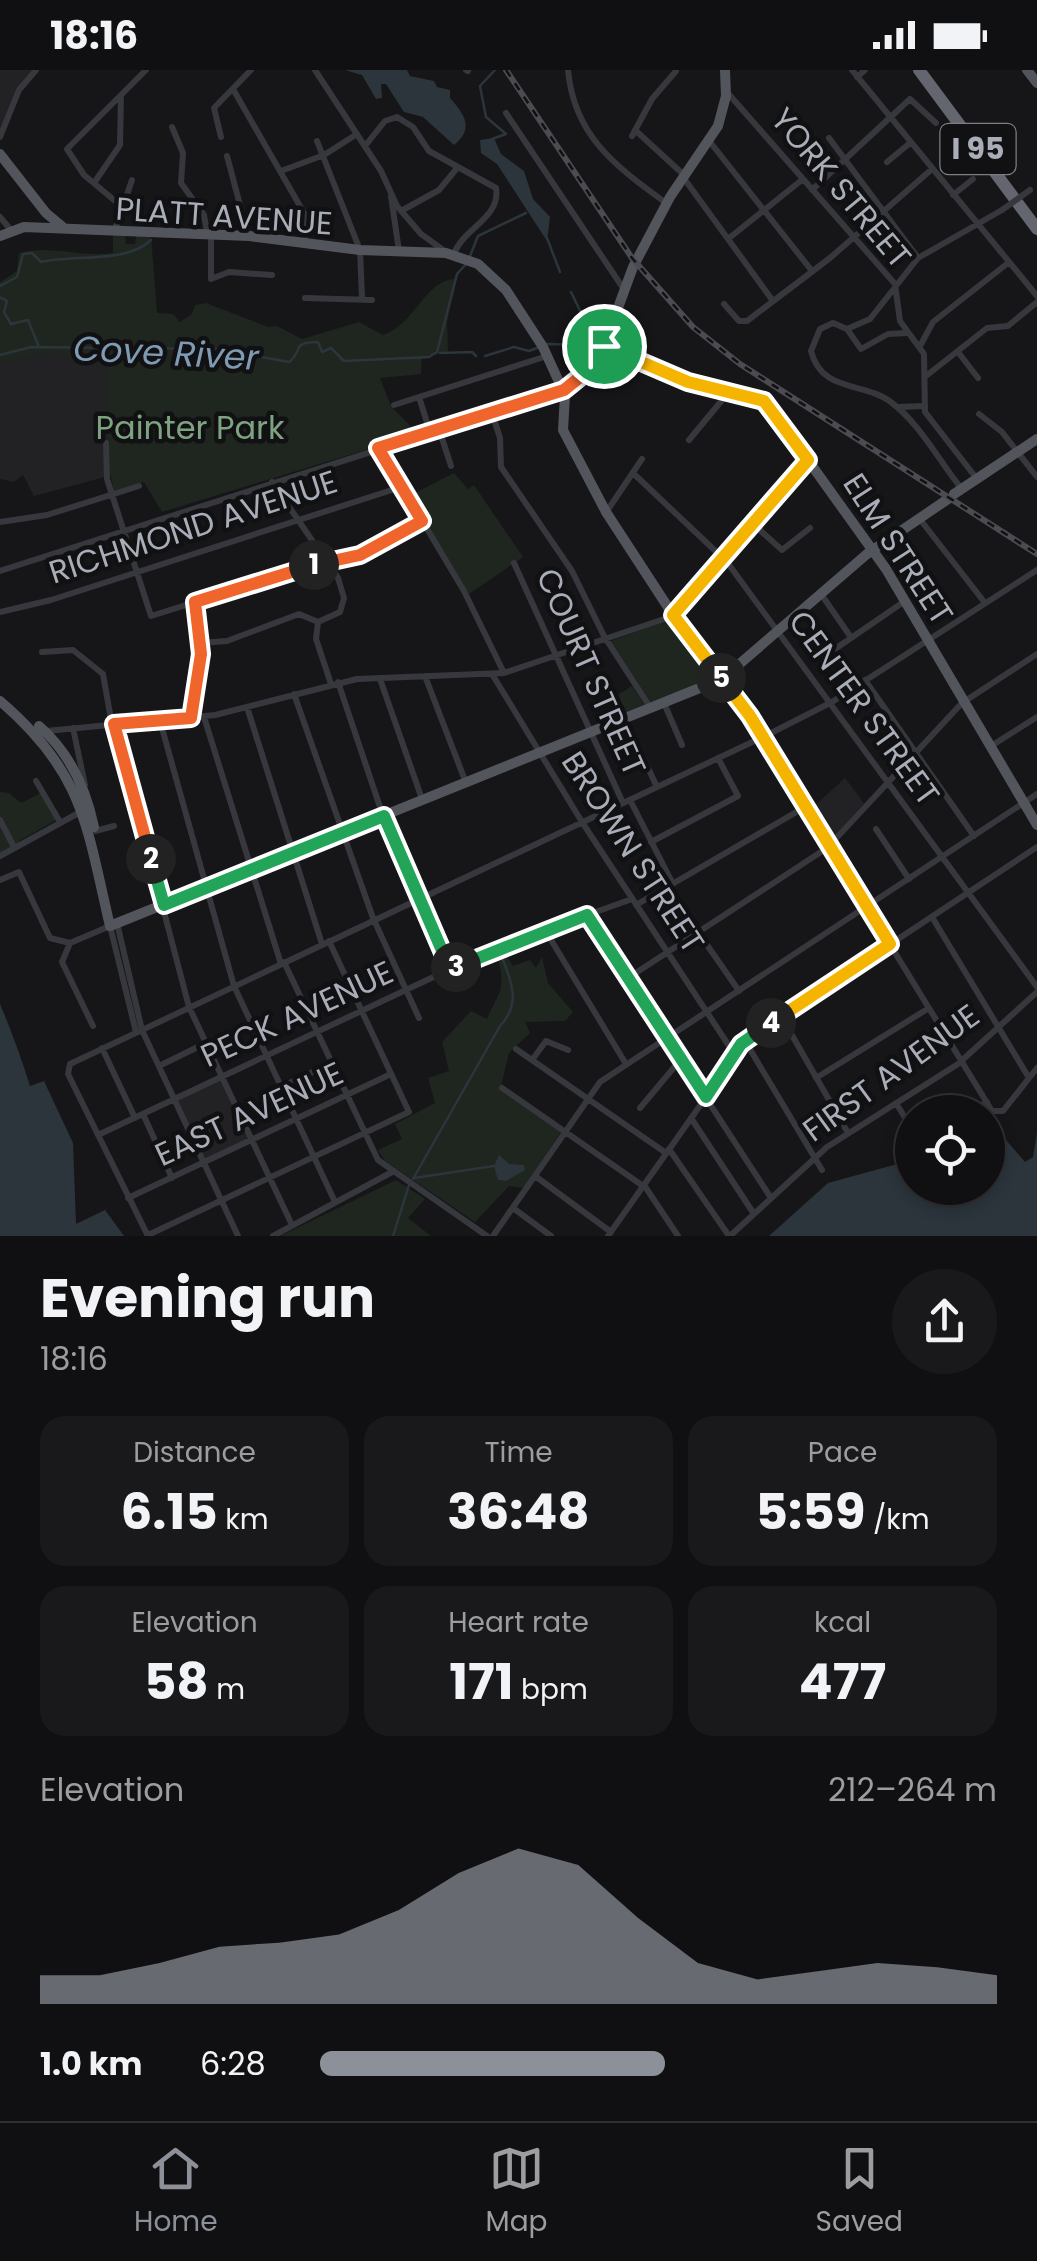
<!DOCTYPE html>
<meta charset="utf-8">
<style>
:root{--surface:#101012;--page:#19191b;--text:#f1f3f6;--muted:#9c9d9f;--line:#303032;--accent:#8c9099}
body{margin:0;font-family:Poppins,sans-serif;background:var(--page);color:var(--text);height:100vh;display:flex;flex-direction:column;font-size:38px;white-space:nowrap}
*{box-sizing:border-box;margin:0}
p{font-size:32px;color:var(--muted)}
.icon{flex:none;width:55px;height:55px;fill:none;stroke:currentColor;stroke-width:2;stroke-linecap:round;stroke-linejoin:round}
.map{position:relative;height:1166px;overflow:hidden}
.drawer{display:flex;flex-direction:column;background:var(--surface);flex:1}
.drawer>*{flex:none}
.fabs{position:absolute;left:895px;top:1025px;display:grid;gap:20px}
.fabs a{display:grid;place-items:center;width:110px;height:110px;border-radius:50%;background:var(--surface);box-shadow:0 5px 15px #0003,0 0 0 2px var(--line);font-size:50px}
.pin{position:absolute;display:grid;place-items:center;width:85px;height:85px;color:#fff;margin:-42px;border:5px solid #fff;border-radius:50%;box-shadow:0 2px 10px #0007}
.km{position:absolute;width:50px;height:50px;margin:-25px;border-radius:50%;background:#222;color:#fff;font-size:28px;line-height:50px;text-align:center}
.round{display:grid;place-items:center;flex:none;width:105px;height:105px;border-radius:52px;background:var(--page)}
.headline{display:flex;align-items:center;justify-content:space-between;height:170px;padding:0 40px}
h1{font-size:55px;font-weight:700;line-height:75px}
.stats{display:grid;grid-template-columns:repeat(3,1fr);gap:15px;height:170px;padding:10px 40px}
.stats div{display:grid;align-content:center;border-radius:25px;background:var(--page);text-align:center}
.stats b{font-size:50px;font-weight:700}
.stats small{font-size:28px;font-weight:400}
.stats p{font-size:28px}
.chart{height:280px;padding:20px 40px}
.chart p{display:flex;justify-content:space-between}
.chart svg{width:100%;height:180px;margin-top:10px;fill:var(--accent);opacity:.7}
ul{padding:0 40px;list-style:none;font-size:32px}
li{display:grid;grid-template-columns:160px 120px 1fr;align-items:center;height:75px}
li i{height:25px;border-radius:12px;background:var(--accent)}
.status{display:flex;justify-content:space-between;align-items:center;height:70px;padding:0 50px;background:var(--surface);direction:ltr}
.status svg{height:28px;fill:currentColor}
.tab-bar{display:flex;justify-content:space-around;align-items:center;height:140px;border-top:2px solid var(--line);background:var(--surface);font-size:28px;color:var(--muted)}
.tab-bar a{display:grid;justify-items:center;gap:5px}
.tab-bar .current{color:var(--accent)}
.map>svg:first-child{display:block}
.built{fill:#222225}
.green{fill:#1e261f}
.water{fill:#2c353c}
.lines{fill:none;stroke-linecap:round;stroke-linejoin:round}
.stream{stroke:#2c353c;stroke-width:2.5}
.minor{stroke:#37383d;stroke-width:6}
.major{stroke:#53555c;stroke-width:10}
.highway{stroke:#63666e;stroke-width:12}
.rail-casing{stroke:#4a4c52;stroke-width:6}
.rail{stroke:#111113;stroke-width:2.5;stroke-dasharray:8;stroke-linecap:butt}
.minor-bridge{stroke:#37383d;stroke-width:6}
.split-1-casing{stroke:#fff;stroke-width:20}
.split-2-casing{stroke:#fff;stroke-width:20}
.split-3-casing{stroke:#fff;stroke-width:20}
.split-4-casing{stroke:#fff;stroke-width:20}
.split-5-casing{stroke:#fff;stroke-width:20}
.split-6-casing{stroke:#fff;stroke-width:20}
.split-1{stroke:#f0652b;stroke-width:12}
.split-2{stroke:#f0652b;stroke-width:12}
.split-3{stroke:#22a559;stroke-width:12}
.split-4{stroke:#22a559;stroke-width:12}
.split-5{stroke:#f5b400;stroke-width:12}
.split-6{stroke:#f5b400;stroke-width:12}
.labels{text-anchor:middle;stroke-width:9;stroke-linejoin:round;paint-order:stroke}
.shield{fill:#111113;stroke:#7b7e86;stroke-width:2.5}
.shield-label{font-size:30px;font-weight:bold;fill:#a8adb8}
.street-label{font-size:32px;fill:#a8adb8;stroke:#111113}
.park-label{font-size:32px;fill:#7fa381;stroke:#111113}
.water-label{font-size:35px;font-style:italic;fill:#7f9bb3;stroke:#111113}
</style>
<div class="status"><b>18:16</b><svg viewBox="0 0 49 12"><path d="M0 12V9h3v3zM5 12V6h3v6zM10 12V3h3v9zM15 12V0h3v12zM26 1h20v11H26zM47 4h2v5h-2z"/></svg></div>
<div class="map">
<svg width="1037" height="1166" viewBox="0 0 1037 1166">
<rect width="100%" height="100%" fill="#161618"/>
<!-- built -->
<path class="built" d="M0,0h33l-17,20 -16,43z
M103,260l17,143 -86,23 -11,-21 -9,7 -14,-3v-126z
M845,708l19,25 -34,38 -20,-31z
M221,1010l28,58 -44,21 -28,-59z"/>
<!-- green -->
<path class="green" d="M113,165l12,1 1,8h9l1,-8h15l6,77 16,1 7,8 12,-8 3,-9 11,-2 62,24 9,-1 25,13 57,-17 24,13c33,-11 42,-57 74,-56l-10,43 1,30 -26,5 -1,17 -41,4 11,28 27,28 -256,78 -18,-30 -30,10 -5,-24 -2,-100c-26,-21 -77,-15 -107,-5v-81l17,-11 2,-18c31,-9 63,5 94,0z
M454,403l14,16 6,-4 49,72 -54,37 -60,-98z
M666,551l7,1 39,51v6l-60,25 -41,-63z
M632,616l13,20 -20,8 -6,-13 -6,2 -2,-4z
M0,722l9,1 12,10 20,-10 15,27 -37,21 1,7 -20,11z
M502,879l11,17 17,-6 6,8 6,-11 6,26 25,29 -8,9 -40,1 5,11 -21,20 -9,37 61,42 -38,56 -14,-2 -34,36 -90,-61 -7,-11 24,-11 -7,-15 40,-21 -7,-25 21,-7 -7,-29 29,-31 16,8c15,-33 19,-30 9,-68z
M396,1110l29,19 -17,19 23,18h-151z"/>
<!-- water -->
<path class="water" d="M345,0h62l3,6 24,5 3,6 13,3v8c14,16 25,30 4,47l-31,-28 -19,-5 -18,-28h-5l1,14 -6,1 -14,-24z
M494,68l7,16 23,17 9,28 17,18 -3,24 -50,-77 -16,-11 -1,-13z
M0,934c11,26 21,53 30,82l14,-5 29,62 3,81 29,-14 19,26h-124z
M1037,1063v103h-268l59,-53 84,-23v28h76v-41l18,-7 19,22 8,-5z
M499,1085l10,9 15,1 1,5 -19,11 -8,-1 -4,-14z"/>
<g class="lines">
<!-- stream -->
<path class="stream" d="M492,69l14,-5 -20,-17 -6,-31 15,-16
M547,168l13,34
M470,186l8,-20 48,-23
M0,216l17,-9 6,-23 9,-1 9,9c33,-8 85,2 110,-22
M0,227l7,4 -3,11 7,12 17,-4 11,27
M547,274l40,1 -1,-22 -15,-31
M440,283l32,-1 4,4
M0,285l31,-8 188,2 70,13c15,-11 1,-20 29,-20l4,10 9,-4 13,13 85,-4 8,-5 20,-78 10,-11
M485,286l29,-9 15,4 8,-3
M414,1108l80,-12
M413,1109l87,-153c23,-24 10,-48 -1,-76
M393,1166l16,-51"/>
<!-- minor -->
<path class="minor" d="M315,0l66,101 16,35 24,28 25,18
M466,0l2,1
M568,0c6,67 49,97 98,133
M852,0l185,226
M857,7l8,-7
M233,19l71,124 1,31
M726,21l169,193 5,37 24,33 1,58 52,67
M506,43l117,175
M172,57l11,26 -2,30 23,32 3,18
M635,60l49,45
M632,66l20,-37 24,-28
M0,67l19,-47 17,-20
M221,67l-7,-29 37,-38
M829,68l89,120
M317,71l43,109 2,47
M710,72l102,129
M365,76l20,-25 12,-4 16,10 16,24 67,37c5,30 -33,40 -42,66
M227,86l21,79
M887,92l23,-19
M281,101l43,-16 33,-21
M683,107l90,124
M94,113l26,-38 1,-50
M812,120l98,-91 26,24
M953,125l20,-16
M391,126l8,55
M120,135l-36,-30 -17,-26 79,-79
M401,141l38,-21 19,-23
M0,147l11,13
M114,162l18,-52
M211,165v44l18,-7 43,3
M728,169l75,-60
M305,228l67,2
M724,234l15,17h8l83,-63 102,-89
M847,259l-14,-6 -13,6 -9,22c11,43 54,30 81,52 27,20 48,59 69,85
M907,263l-19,1 -27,15 -14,-20 23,-10 48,-61 84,-48
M920,276l13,-24 75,-59
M958,282l20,26
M926,306l61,-48 21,-2 29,-24
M419,327l11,35
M394,335l153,-49
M898,337l27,-1
M492,343l8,25 1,29 71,104 32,65 46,71
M979,344l23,18 35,45
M439,359l12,37
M689,370l39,-47
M106,373l1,36 44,137 175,-55 33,-6 63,-34
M379,378l85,143 40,82
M633,403l94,89 310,425
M272,412l66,96 6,20 -4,14 -22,10
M607,441l35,-52
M919,448l66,85
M0,452l47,-7 92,-29
M753,454l29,26 28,-22
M514,493l109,240
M0,501l564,-181
M821,524l29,42
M0,542l51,-12 350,-113
M318,552l-2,17 15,45
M201,573l26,-2 72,-27 19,8
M835,579l70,-48
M42,582l31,-2 30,24 9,51
M492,604l90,148 153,233
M425,606l41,107
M380,609l42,120
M722,609l28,37 242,395h11l34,-43
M865,610l109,156
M338,612l45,134 68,153
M294,624l79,224 46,100
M664,633l18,42
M247,637l75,237
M204,647l77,247
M191,648l10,-64 -6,-52
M625,649l32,68
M160,651l74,265 101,216
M115,655l74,282 103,218
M73,658l12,57
M46,661l169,-16 142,-36 147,-6 166,-56 137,-156
M991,676l46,-29
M36,711l24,41
M630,730l43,84
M0,750l14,27
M876,759l33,50
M95,761l19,-5
M651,772l87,-46 -20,-38
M0,786l84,-46
M0,810l19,-8 31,66 20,5
M636,835l169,-98
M587,845l184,283
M932,847l97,161
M117,853l25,107 96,206
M545,860l81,134
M698,862l41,59
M70,873l40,-17 26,106
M70,873l-8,19 31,64
M284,892l94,198 109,76
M628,908l199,-130 135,-145 75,-49
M781,946l67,117
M745,971l77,129
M102,978l33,70
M516,979l150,104
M532,990l14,-19 22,9
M159,996l47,-23
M816,1008l113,-70
M281,1017l51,-24
M502,1018l144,100 32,48
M896,1033l16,26
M640,1038l41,-49
M969,1042l18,-10
M143,1044l29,64
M691,1048l63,96
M98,1065l397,-187 137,-49
M669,1079l60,87
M535,1106l76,56
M128,1128l263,-124
M513,1138l38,28
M148,1165l261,-123 -80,-171
M148,1166l-80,-162 2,-10 693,-327 69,-35 205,-132
M273,1166l121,-65
M493,1166l107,-154 437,-288
M608,1166l139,-197 290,-192
M730,1166l97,-89 131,-83 79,-72"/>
<!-- major -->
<path class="major" d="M1027,0l10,13
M0,84l46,59 18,15
M0,166l24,-9 225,9 111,14 86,3 32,11 28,26 37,57 22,48 -2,35 43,82 69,106 47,61
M605,275l83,37 79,21 119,166 151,256
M564,320h7l30,-36 32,-87 37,-70 48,-71 8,-30 -1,-26
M954,424l83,-55
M0,631c84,72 86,123 110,225l612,-247 145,-125 81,-55
M39,656c30,26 47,63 55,101"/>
<!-- highway -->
<path class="highway" d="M919,0l118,159"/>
<defs>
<path id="rail" d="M506,0l126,188 61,69 47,37 297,190"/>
</defs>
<!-- rail casing -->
<use href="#rail" class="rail-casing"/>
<!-- rail -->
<use href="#rail" class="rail"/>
<!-- minor-bridge -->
<path class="minor-bridge" d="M1002,140l28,-20"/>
</g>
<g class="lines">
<defs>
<path id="split-1" d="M314,495l46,-10 62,-34 -44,-73 186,-58 26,-21 14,-23"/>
<path id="split-2" d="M151,789l-37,-135 77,-6 10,-64 -6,-52 119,-37"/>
<path id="split-3" d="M151,789l13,46 220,-89 66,153 6,-2"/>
<path id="split-4" d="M456,897l131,-52 119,182 35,-53 30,-21"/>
<path id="split-5" d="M721,608l29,38 140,228 -119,79"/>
<path id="split-6" d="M604,276l84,36 76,19 44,59 -135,155 48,63"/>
</defs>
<!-- split-1 casing -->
<use href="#split-1" class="split-1-casing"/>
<!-- split-2 casing -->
<use href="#split-2" class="split-2-casing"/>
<!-- split-3 casing -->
<use href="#split-3" class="split-3-casing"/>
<!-- split-4 casing -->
<use href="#split-4" class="split-4-casing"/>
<!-- split-5 casing -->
<use href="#split-5" class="split-5-casing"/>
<!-- split-6 casing -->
<use href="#split-6" class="split-6-casing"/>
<!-- split-1 -->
<use href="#split-1" class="split-1"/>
<!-- split-2 -->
<use href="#split-2" class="split-2"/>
<!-- split-3 -->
<use href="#split-3" class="split-3"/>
<!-- split-4 -->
<use href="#split-4" class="split-4"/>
<!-- split-5 -->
<use href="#split-5" class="split-5"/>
<!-- split-6 -->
<use href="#split-6" class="split-6"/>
</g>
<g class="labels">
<!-- shield labels -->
<rect class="shield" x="940.5" y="54" width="75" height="50" rx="8"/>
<g class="shield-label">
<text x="978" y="89">I 95</text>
</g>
<!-- street labels -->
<g class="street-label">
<text transform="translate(841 118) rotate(50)" y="11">YORK STREET</text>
<text transform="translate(224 146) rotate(4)" y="11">PLATT AVENUE</text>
<text transform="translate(193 457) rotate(-18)" y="11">RICHMOND AVENUE</text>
<text transform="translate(898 479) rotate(57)" y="11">ELM STREET</text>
<text transform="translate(591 602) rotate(66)" y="11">COURT STREET</text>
<text transform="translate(864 638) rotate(54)" y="11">CENTER STREET</text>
<text transform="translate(633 782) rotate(57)" y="11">BROWN STREET</text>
<text transform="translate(297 944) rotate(-25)" y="11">PECK AVENUE</text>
<text transform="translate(891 1003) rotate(-36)" y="11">FIRST AVENUE</text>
<text transform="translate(249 1044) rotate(-25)" y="11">EAST AVENUE</text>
</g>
<!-- park labels -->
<g class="park-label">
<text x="190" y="369">Painter Park</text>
</g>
<!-- water labels -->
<g class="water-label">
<text transform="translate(166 283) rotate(3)" y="12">Cove River</text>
</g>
</g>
</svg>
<div class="fabs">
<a><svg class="icon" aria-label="locate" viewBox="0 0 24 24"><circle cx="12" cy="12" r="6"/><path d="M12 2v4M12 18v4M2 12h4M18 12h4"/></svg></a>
</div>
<div class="pin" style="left:604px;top:276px;background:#1e9e55"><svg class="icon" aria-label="arrive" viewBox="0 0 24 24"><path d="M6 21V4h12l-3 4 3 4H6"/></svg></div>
<b class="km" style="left:314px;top:495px">1</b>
<b class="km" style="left:151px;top:789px">2</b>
<b class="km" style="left:456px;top:897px">3</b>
<b class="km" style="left:771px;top:953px">4</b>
<b class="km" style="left:721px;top:608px">5</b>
</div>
<section class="drawer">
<div class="headline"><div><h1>Evening run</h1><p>18:16</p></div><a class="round"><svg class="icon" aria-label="share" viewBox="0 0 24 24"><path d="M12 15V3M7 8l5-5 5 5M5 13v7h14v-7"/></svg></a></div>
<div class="stats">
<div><p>Distance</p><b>6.15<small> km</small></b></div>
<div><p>Time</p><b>36:48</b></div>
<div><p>Pace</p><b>5:59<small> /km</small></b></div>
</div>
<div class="stats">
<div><p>Elevation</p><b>58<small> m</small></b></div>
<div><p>Heart rate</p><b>171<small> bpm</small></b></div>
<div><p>kcal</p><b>477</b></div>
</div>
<div class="chart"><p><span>Elevation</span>212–264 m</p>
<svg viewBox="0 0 160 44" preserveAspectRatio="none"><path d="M0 44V37L10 37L20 34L30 30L40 29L50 27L60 21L70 12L80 6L90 10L100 23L110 34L120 38L130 36L140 34L150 35L160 37V44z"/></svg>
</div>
<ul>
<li><b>1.0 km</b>6:28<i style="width:51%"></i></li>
</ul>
</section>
<nav class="tab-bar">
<a class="current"><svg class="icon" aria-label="home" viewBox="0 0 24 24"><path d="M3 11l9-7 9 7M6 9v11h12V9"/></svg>Home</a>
<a><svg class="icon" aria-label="map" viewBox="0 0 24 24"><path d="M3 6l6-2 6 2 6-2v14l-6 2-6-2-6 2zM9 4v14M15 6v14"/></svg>Map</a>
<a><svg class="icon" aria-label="saved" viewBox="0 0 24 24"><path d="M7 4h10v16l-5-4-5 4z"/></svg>Saved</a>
</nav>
